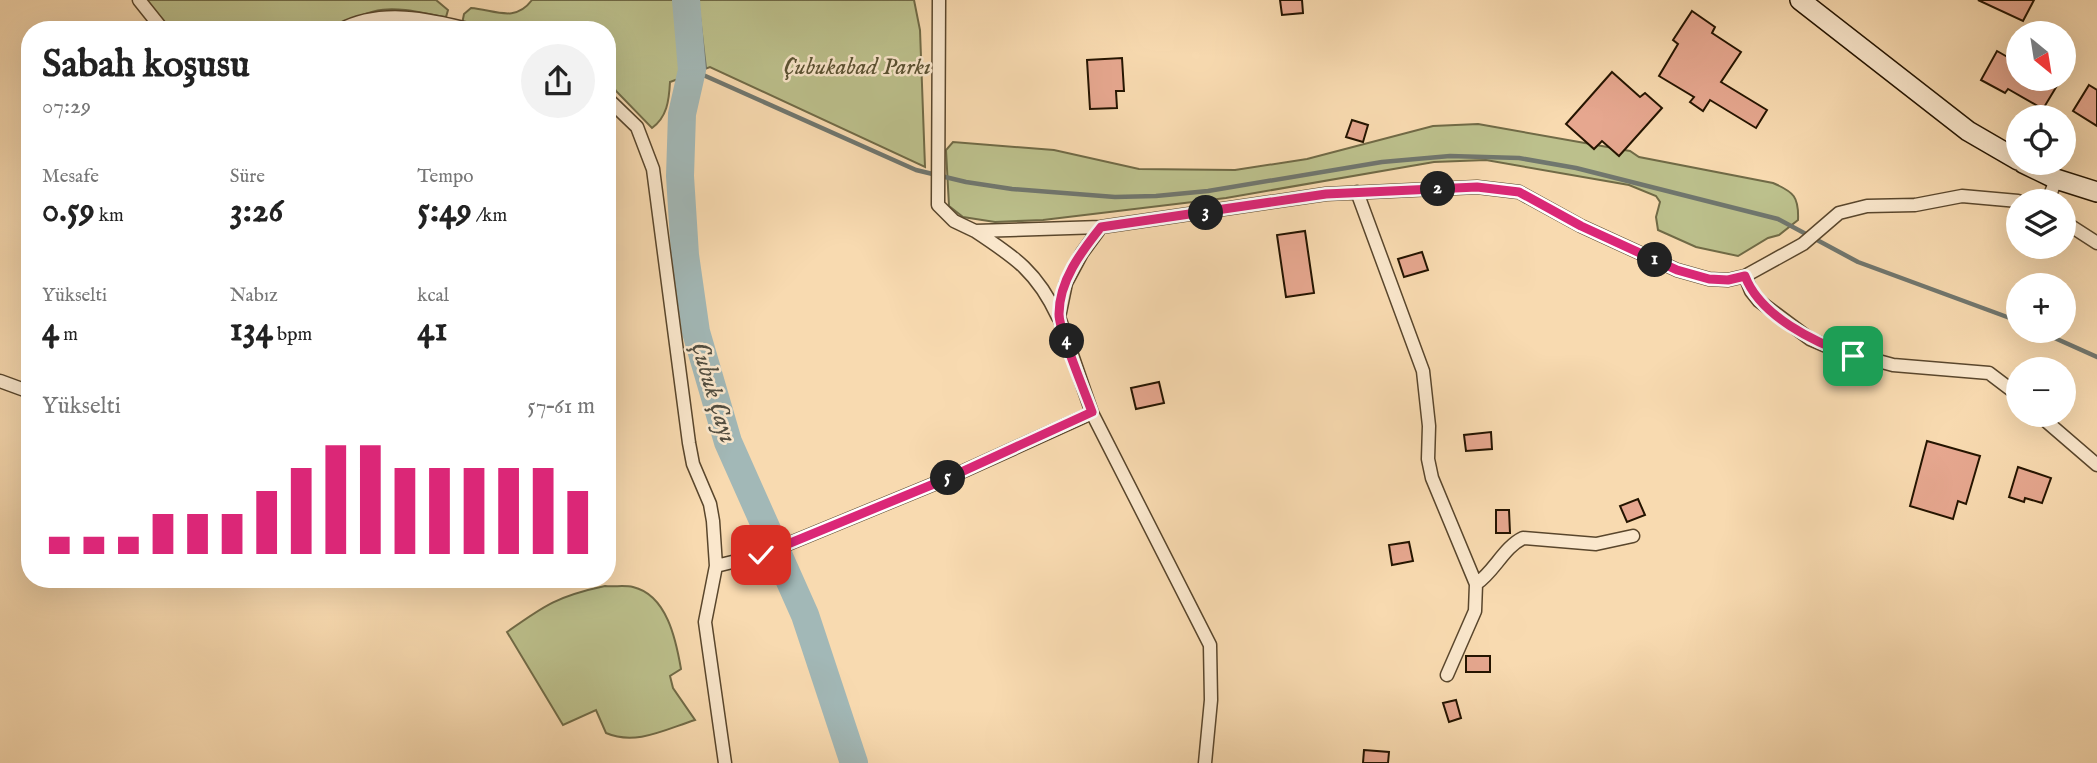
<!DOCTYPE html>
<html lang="tr">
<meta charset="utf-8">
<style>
:root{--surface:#fff;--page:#f2f2f2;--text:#222;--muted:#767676;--accent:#db2777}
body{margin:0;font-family:"IM FELL English",serif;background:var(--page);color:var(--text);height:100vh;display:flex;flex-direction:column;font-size:26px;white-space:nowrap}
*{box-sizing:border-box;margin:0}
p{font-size:23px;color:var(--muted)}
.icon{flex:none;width:38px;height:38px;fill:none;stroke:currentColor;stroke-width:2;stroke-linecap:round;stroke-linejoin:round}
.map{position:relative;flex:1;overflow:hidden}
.panel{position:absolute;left:21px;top:21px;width:595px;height:567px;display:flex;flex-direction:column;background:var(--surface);border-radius:28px;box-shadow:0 7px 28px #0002}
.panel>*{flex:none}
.needle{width:46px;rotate:150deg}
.buttons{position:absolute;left:2006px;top:21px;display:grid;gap:14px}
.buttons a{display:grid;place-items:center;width:70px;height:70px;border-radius:50%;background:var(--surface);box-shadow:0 7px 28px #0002;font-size:35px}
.pin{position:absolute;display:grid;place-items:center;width:60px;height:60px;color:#fff;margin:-30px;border-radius:14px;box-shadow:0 4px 10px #0006}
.km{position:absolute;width:35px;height:35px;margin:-18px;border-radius:50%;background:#222;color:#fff;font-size:19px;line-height:35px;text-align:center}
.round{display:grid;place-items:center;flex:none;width:74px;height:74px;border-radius:37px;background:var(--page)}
.headline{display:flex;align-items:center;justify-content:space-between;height:119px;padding:0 21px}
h1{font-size:38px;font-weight:700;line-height:52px}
.stats{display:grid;grid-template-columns:repeat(3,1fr);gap:10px;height:119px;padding:7px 21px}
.stats div{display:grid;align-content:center}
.stats b{font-size:35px;font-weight:700}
.stats small{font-size:19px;font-weight:400}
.stats p{font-size:19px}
.chart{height:196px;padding:14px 21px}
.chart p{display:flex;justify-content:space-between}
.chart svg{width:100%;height:126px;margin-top:7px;stroke:var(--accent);stroke-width:6}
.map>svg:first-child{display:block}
.green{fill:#bcc08c;stroke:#706a46;stroke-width:2}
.water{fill:#a2b8b7;stroke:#70766e;stroke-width:2}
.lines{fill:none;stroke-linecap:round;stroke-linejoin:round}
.shore{stroke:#63665c;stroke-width:2}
.stream{stroke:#70766e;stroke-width:4.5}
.river{stroke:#a2b8b7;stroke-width:28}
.building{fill:#e6a78f;stroke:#241400;stroke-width:2}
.minor-casing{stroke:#59462c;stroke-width:15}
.secondary-casing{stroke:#241400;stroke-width:22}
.minor{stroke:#fae7cc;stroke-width:12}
.secondary{stroke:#fae7cc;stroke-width:19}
.route-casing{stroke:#fff;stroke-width:14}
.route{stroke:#db2777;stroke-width:9}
.labels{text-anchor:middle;stroke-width:5;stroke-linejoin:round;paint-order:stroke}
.park-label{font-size:24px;font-style:italic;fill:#595031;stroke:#fae7cc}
.water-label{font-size:26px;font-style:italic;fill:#504d40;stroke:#fae7cc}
</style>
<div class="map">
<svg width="2097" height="763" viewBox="0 0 2097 763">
<rect width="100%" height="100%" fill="#f8dab0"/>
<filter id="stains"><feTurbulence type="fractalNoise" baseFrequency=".00286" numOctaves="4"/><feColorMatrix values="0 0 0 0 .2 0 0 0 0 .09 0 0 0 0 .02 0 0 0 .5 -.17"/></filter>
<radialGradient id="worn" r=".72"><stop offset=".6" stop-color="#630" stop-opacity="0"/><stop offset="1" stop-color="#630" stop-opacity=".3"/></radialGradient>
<!-- green -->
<path class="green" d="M144,0h292l12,10 -2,7c-47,-8 -68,-17 -111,13h-166z
M532,0h382l6,30 5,137 -215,-100 -40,15c-1,19 -3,35 -18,46l-36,-37 -9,-16v-45h-123l-22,-6 2,-10 7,-6c24,2 44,15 61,-8z
M1478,124l152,27 9,6 134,26c21,9 26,14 25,37l-19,15 -11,3 -30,18 -42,-9 -38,-17 -2,-13 4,-15 -4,-6 -27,-11 -143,-25 -52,2 -208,36 -183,22 -48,2 -32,-5 -14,-11 -3,-56 7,-8 101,8 85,19 96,1 72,-11 126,-33z
M605,586c9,1 20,-1 28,1 34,8 43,53 48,82l-11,7 3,12 22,32c-29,9 -59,26 -89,13l-10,-23 -33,15 -56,-93c38,-27 51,-36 98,-46z"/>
<!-- water -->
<path class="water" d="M676,0h22l8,68 -22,5z"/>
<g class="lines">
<!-- shore -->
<path class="shore" d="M683,0l7,60 3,4 5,-4 -7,-60"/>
<!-- stream -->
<path class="stream" d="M692,70l224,100 50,12 46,7 103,8 41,-1 52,-5 174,-29 68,-6 69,2 57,10 202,51 80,43 160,59
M2039,331l58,26"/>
<!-- river -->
<path class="river" d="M686,0l6,70 -10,44 -2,62 5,79 11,77 32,110 77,173 49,148"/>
</g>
<!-- building -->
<path class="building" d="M1280,0h22l1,13 -21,2z
M1978,0h56l-11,21z
M1692,11l23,16 -3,6 29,19 -20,30 46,28 -11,18 -46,-28 -7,11 -13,-9 4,-5 -35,-21 19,-32 -5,-4z
M1997,51l21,12v16h43l-18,30 -35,-20 -3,4 -24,-13z
M1122,58l2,33h-8l1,17 -27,1 -3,-49z
M1612,72l28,25 5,-4 17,15 -43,48 -17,-15 -8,8 -28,-25z
M2089,85l8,5v36l-24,-15z
M1352,120l16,5 -5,17 -17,-5z
M1305,231l9,62 -28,4 -9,-62z
M1422,252l6,18 -24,7 -6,-18z
M1159,382l5,21 -28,6 -5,-21z
M1491,432l1,17 -26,2 -2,-16z
M1927,441l53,15 -14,48 -8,-3 -5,18 -43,-13z
M2018,467l33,11 -9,25 -17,-5 -1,4 -15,-5z
M1638,499l7,16 -18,7 -7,-16z
M1496,510h13l1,23h-14z
M1409,542l4,19 -21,4 -3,-20z
M1466,656h24v16h-24z
M1456,700l5,18 -12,4 -6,-19z
M1364,750l25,2 -1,11h-25z"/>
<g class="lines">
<defs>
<path id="minor" d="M139,0l24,30
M939,0l-1,205 16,16 21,10
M340,30c41,-22 89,-11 132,0
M607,98l30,29 16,42 36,274 4,21 17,40 3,17 3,45 -11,56 20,141
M1357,192l66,179 6,55 -1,33 4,19 44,106 -1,27 -28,64
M2048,201l8,-22
M2063,221l34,22
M1745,276l6,15 8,10 51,38 21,9 62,17 96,8 29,22
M1058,317c-21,-45 -42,-59 -83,-86l126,-4
M0,381l30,11
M2039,415l58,50
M716,566l45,-11 185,-76 146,-66
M1476,584c18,-12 28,-37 47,-46l73,6 37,-8
M1205,763l6,-63 -1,-55 -118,-232 -33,-96 7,-34 16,-30 19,-26 225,-33 151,-7 42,5 62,34 96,44 32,9 19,1 17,-4 58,-32 36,-31 28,-7 48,-1 47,-9 56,5"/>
<path id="secondary" d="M1800,0l168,131 50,29
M2023,163l33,16 41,13"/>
</defs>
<!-- minor casing -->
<use href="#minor" class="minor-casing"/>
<!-- secondary casing -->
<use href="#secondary" class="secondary-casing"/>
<!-- minor -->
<use href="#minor" class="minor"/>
<!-- secondary -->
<use href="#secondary" class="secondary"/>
</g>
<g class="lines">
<defs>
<path id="route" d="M761,555l185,-76 146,-67c-7,-20 -33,-81 -33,-98 0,-33 22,-62 42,-87l225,-33 151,-7 42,5 62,34 96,44 32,9 19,1 17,-4c15,40 69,66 108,80"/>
</defs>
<!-- route casing -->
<use href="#route" class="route-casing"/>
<!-- route -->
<use href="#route" class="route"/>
</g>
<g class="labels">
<!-- park labels -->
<g class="park-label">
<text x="857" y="74">Çubukabad Parkı</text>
</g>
<!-- water labels -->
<g class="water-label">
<text transform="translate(715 392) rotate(73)" y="9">Çubuk Çayı</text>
</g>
</g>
<rect width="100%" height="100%" filter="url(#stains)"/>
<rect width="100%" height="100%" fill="url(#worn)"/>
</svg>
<div class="buttons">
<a><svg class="needle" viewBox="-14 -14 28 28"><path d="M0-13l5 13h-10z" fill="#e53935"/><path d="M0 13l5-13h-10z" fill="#767676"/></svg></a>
<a><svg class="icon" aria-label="locate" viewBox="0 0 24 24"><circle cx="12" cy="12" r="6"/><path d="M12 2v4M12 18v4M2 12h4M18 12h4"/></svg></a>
<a><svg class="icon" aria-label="layers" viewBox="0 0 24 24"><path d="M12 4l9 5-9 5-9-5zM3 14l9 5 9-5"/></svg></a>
<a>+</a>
<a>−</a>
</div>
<div class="pin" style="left:1853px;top:356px;background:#1e9e55"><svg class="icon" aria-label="arrive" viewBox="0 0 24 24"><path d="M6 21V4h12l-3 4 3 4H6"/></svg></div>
<div class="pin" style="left:761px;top:555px;background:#d93025"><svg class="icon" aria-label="check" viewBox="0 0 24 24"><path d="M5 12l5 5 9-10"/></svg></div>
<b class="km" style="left:1655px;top:260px">1</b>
<b class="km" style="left:1438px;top:189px">2</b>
<b class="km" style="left:1206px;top:213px">3</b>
<b class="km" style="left:1067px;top:341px">4</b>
<b class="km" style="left:948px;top:478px">5</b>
<section class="panel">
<div class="headline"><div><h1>Sabah koşusu</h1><p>07:29</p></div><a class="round"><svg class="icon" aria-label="share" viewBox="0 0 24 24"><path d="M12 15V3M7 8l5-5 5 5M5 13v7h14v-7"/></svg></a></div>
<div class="stats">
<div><p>Mesafe</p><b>0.59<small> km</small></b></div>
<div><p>Süre</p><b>3:26</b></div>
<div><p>Tempo</p><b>5:49<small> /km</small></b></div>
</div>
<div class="stats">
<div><p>Yükselti</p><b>4<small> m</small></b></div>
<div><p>Nabız</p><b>134<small> bpm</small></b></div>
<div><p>kcal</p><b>41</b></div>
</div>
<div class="chart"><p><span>Yükselti</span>57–61 m</p>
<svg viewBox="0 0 160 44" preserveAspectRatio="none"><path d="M5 44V38M15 44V38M25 44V38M35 44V30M45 44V30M55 44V30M65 44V22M75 44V14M85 44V6M95 44V6M105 44V14M115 44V14M125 44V14M135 44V14M145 44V14M155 44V22"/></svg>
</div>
</section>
</div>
